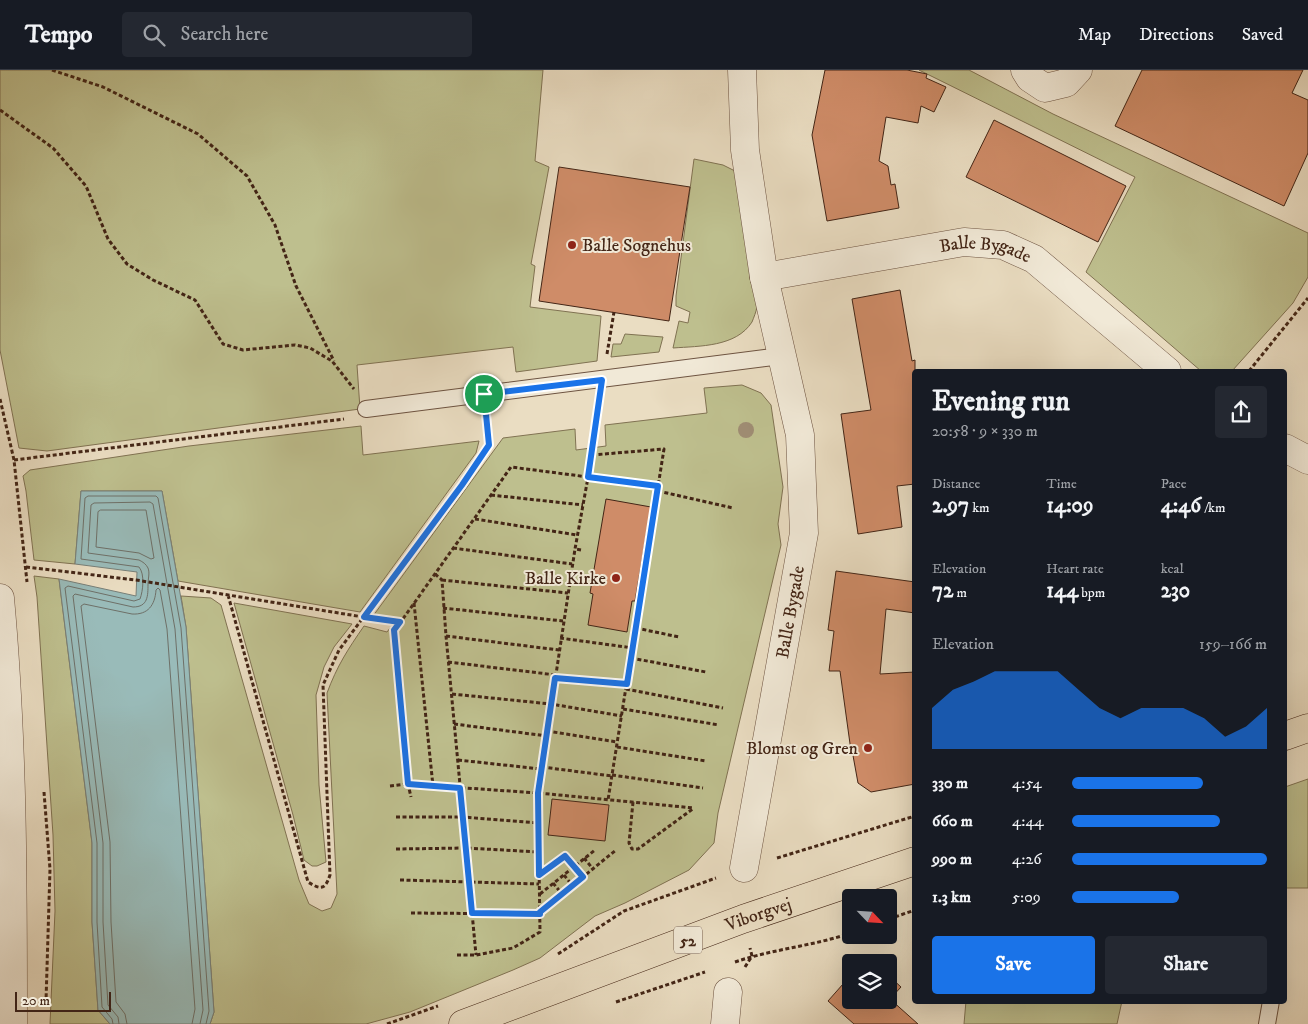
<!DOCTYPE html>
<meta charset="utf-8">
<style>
:root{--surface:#171b24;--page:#242831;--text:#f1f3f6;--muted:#9ea1a6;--line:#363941;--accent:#1a73e8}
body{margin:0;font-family:"IM FELL DW Pica",serif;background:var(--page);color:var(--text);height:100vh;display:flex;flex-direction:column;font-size:19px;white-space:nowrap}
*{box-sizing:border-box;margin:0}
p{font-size:16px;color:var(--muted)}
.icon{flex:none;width:28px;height:28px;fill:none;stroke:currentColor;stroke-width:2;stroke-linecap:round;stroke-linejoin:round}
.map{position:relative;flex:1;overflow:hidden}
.details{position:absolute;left:912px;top:299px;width:375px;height:635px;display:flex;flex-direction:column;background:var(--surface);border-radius:5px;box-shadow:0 5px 20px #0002}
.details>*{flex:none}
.needle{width:32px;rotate:115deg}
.fabs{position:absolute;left:842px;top:819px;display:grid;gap:10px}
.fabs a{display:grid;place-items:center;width:55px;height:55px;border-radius:5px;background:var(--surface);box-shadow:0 5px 20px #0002;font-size:25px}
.scale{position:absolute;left:15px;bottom:12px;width:96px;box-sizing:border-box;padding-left:5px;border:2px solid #432516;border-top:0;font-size:14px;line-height:18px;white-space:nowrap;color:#432516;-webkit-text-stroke:4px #f1e9d7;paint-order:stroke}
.pin{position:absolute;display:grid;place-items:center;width:42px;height:42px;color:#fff;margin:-21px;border:2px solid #fff;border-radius:50%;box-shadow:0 1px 5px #0007}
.round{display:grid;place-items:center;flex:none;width:52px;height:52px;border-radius:5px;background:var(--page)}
.head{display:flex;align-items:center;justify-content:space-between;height:85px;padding:0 20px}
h1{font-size:28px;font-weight:700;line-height:38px}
.figures{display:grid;grid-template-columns:repeat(3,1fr);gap:8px;height:85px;padding:5px 20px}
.figures div{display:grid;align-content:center}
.figures b{font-size:21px;font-weight:700}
.figures small{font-size:14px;font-weight:400}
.figures p{font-size:14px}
.chart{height:140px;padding:10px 20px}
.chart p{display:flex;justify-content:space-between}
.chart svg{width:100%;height:90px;margin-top:5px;fill:var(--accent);opacity:.7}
.primary-button{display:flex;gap:10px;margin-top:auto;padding:10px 20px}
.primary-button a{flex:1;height:58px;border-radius:5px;background:var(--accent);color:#fff;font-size:20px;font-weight:700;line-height:58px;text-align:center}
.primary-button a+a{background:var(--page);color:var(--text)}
ul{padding:0 20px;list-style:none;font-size:16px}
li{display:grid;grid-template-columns:80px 60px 1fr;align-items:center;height:38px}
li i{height:12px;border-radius:6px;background:var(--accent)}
header{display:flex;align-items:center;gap:30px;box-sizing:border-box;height:70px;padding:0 25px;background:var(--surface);border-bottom:1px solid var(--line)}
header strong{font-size:24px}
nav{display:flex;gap:28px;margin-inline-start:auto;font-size:18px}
.search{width:350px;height:45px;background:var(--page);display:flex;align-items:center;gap:12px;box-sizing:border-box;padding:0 18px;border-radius:5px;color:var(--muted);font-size:19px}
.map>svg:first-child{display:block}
.green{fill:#bebf8e;stroke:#807252}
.water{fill:#99bbb9;stroke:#777f78}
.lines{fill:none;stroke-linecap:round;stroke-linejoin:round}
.shore{stroke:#6e7068;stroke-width:1}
.building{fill:#cf8c68;stroke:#432516}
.service-casing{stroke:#6d5341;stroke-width:18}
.minor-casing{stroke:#6d5341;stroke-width:29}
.tertiary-casing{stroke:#6d5341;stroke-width:29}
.primary-casing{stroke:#432516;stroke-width:29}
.path{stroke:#432516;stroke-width:3;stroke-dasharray:4 2.5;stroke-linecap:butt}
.service{stroke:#f1e9d7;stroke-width:16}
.minor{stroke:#f1e9d7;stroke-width:28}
.tertiary{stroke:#f1e9d7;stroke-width:28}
.primary{stroke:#eaddc2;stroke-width:28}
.tree{fill:#9f8d74}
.route-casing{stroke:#fff;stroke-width:10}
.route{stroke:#1a73e8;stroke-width:6}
.poi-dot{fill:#8f2418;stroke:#f1e9d7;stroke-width:2}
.labels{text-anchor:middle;stroke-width:4;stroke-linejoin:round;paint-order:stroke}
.shield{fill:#f1e9d7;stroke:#776050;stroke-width:1}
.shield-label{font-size:16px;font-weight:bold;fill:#432516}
.poi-label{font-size:18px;fill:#432516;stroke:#f1e9d7;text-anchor:end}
.street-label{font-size:18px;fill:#432516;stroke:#f1e9d7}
</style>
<header>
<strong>Tempo</strong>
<div class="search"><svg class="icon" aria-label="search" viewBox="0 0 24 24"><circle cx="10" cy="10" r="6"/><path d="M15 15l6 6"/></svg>Search here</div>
<nav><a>Map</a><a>Directions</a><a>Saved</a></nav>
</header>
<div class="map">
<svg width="1308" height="954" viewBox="0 0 1308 954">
<rect width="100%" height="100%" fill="#eaddc2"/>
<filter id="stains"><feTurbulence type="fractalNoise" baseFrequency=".004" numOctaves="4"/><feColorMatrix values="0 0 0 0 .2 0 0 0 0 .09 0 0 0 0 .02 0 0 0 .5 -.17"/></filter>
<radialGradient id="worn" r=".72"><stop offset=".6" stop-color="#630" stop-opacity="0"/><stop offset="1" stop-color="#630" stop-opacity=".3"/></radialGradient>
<!-- green -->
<path class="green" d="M0,0h543l-8,91 14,6 -18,97 4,2 -5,41 71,9 -4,45 -81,11 -3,-25 -156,18 3,44 -313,42 -28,-3 -19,-98z
M919,0h50l84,44 255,119v44l-15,26 -61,68h-31l-115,-99 49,-95z
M694,89l29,6 12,6 22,136c-1,5 -3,10 -5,15 -16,25 -52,24 -79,26l6,-27 9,2 2,-11 -14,-6v-10z
M625,264l38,3 -4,15 -48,5 2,-13h8z
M742,315l19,8 10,12 12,82 -5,37 3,21 -63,268 -4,30 -25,27 -64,33 -30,13 -55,42 -27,12 -103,42 -44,12h-156l4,-12 -28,-385 -5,-31 30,2 10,7 78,275 10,24 13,7 9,-3 6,-14 -10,-201c10,-27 21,-44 37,-67l23,6 10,-13 -24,-3 130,-178 72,-9 1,21 30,-4 -1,-21 102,-12 -3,-25z
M361,356l2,29 116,-14 -3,12 -116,159 -182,-31 -16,-90h-81l-6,73 -41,-4 -8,-69 -3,-15 7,-6 159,-24z
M34,506l25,3 33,264v79l6,88 12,14h-60l5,-113 -2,-76 -16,-238z
M234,533l118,21 -18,23 -10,20 -8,28 3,90 7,77 -9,4h-5l-8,-6 -11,-45z
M1308,709v109h-23v-101z
M966,931h156l-5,23h-153z"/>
<!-- water -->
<path class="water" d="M81,421h81l24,136 28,385 -4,12h-100l-12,-14 -6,-88v-79l-33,-264 77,17 1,-24 -62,-8z"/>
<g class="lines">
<!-- shore -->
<path class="shore" d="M101,440h45l8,48 -3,1 -12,-6 -43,-6 2,-35z
M113,954l-1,-5 -10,-12 -5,-85v-79l-32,-255 3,-2 66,15 6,-2c3,-8 5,-25 -1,-32l-58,-8 4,-61 3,-2h68l2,2 23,130 28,383 -3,13
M119,954l-1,-7 -10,-12 -5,-83v-79l-30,-247 2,-2 58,13c15,0 15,-11 15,-23 0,-5 2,-11 0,-16 -2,-4 -5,-6 -9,-8l-51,-7 3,-48 3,-2 56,-1 3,2 22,125 28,381 -3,14
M127,954l-2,-10 -9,-12 -5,-80 -1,-80 -29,-236 3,-2 48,10c16,1 23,-9 24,-24l2,-2 2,2 7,39 28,380 -3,15"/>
</g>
<!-- building -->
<path class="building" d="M825,0h82l20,4 -1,4 20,9 -12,25 -13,-6 -3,17 -32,-6 -7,44 9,5 3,19 4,-1 4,24 -72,13 -15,-86z
M1142,0h161l-11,23 16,7v53l-24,53 -169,-80z
M994,50l132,66 -28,56 -132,-65z
M559,97l131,20 -21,134 -130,-20z
M900,220l12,71 3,-1v124l-18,2 5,41 -44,7 -17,-120 30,-4 -19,-111z
M606,429l45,8 -16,94h-3l-5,31 -39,-7 5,-31 -3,-1z
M836,501l79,11v31l-29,-4 -6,65 35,-2v112l-44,8 -13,-9 -6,-33 -1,1 -11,-80h-11l5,-40 -6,-1z
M552,729l57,6 -4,36 -57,-6z
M851,905v25h38v-24l12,11 -11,12 28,25h-64l-26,-23z"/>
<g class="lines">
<defs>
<path id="service" d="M366,339l415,-53
M1267,954l4,-23"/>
<g id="minor">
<path d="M742,0l3,80 19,127 36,158 4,98 -60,335"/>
<path d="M1025,0l5,8 15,10 21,-5 12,-13"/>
<path id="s1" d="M764,207l200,-35 39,3 31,14 133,112"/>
<path d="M1285,378l23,12"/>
<path d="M725,954l3,-32"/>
</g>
<path id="tertiary" d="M0,528c13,142 13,284 13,426"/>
<g id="primary">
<path d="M1285,666l23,-8"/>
<path id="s2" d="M463,954l280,-105 172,-58"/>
</g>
</defs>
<!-- service casing -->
<use href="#service" class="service-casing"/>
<!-- minor casing -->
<use href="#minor" class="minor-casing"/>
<!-- tertiary casing -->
<use href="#tertiary" class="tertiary-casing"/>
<!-- primary casing -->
<use href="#primary" class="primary-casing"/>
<!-- path -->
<path class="path" d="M52,0l51,17 95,47 49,42 28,49 21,61 38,75
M0,40l53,38 33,38 22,53 19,25 26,16 42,20 28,44 20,6 52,-5 15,3 22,13 22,28
M607,284l7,-42
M1249,301l59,-73
M0,329l14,61 13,122
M592,385l72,-6 -56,351
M14,390l330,-41
M658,421l75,17
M491,425l92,10
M475,449l102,16
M453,478l119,16
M581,480l-6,-1 18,-99 6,-46
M26,497l110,13 264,43 111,-156 147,19
M435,504l7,6 4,56 30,319
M442,510l126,13
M228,525l80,287c13,8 17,8 22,-7l-7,-190 16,-35 123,-165 27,-40 -2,-27
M414,533l19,183
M443,538l120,13
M400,553l-5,7 13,154 3,13
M636,558l43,9
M446,566l113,14
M560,568l73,10
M631,588l75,14
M448,592l108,13
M555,608l72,6
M626,619l97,19
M452,624l99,10 71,12
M623,639l96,16
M454,654l93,12
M547,661l70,11
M617,677l89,14
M458,690l83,9
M542,697l70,9
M612,705l91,13
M390,716l18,-2 130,9 156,15
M44,722l6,77 -4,132
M633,732l-4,41 3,6h6l56,-41
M396,747h67l75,6
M396,779l70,-1 73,4
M584,788l9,11
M777,788l138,-42
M539,805l26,-19 18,21
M564,805l8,10
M400,810l139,4
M553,813l9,11
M540,824l55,-44
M541,841l75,-61
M411,843l129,1
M889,849l26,-9
M558,884l66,-43 92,-33
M457,885h19l37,-7 27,-16 -2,-139 37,-244
M735,892c38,-13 78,-16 116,-29
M745,897l7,-11 -2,-8
M616,932l89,-30
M387,954l51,-18"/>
<!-- service -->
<use href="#service" class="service"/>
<!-- minor -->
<use href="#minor" class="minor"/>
<!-- tertiary -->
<use href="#tertiary" class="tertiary"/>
<!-- primary -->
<use href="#primary" class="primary"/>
</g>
<!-- trees -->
<circle class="tree" cx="746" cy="360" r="8"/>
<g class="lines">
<defs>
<path id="route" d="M602,310l-14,97 70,9 -31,198 -72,-6 -17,115 1,82 26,-19 18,21 -43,35v2l-68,-1 -12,-125 -52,-4 -14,-154 6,-8 -36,-5 98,-132 27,-40 -5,-51z"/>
</defs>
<!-- route casing -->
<use href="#route" class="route-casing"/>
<!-- route -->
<use href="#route" class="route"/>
</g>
<!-- markers -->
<g class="poi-dot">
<circle cx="572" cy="175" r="5"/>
<circle cx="616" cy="508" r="5"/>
<circle cx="868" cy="678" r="5"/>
</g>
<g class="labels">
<!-- shield labels -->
<rect class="shield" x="674" y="856.5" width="28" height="27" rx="4"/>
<g class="shield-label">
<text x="688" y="876">52</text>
</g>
<!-- poi labels -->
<g class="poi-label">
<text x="582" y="181" text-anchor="start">Balle Sognehus</text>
<text x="606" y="514">Balle Kirke</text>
<text x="858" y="684">Blomst og Gren</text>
</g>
<!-- street labels -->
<g class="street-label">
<text dy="6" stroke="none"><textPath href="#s1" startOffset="225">Balle Bygade</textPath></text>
<text transform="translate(790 542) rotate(-80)" y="6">Balle Bygade</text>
<text dy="6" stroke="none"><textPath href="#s2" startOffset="315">Viborgvej</textPath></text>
</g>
</g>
<rect width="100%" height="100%" filter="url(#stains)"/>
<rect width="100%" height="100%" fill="url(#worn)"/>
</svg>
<div class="fabs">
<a><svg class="needle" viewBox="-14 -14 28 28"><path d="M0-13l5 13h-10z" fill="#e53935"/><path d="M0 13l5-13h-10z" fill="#9ea1a6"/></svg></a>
<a><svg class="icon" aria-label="layers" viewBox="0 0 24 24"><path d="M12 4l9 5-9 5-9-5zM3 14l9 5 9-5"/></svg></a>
</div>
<div class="scale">20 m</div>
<div class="pin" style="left:484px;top:324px;background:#1e9e55"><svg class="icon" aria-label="arrive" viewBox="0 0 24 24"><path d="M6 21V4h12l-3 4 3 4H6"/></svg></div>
<section class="details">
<div class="head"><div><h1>Evening run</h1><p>20:58 · 9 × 330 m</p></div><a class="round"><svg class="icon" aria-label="share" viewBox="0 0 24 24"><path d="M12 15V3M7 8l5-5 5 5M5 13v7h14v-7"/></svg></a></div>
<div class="figures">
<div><p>Distance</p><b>2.97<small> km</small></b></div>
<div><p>Time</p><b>14:09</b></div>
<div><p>Pace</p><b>4:46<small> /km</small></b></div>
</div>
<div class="figures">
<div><p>Elevation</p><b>72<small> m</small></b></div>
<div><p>Heart rate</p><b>144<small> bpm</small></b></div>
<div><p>kcal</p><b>230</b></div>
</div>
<div class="chart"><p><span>Elevation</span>159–166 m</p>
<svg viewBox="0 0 160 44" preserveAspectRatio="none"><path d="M0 44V24L10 15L20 11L30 6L40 6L50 6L60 6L70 15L80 24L90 29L100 24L110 24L120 24L130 29L140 38L150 33L160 24V44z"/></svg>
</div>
<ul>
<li><b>330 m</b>4:54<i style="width:67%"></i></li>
<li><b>660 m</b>4:44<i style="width:76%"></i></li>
<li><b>990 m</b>4:26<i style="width:100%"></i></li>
<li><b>1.3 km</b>5:09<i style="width:55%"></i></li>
</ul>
<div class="primary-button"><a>Save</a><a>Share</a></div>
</section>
</div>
